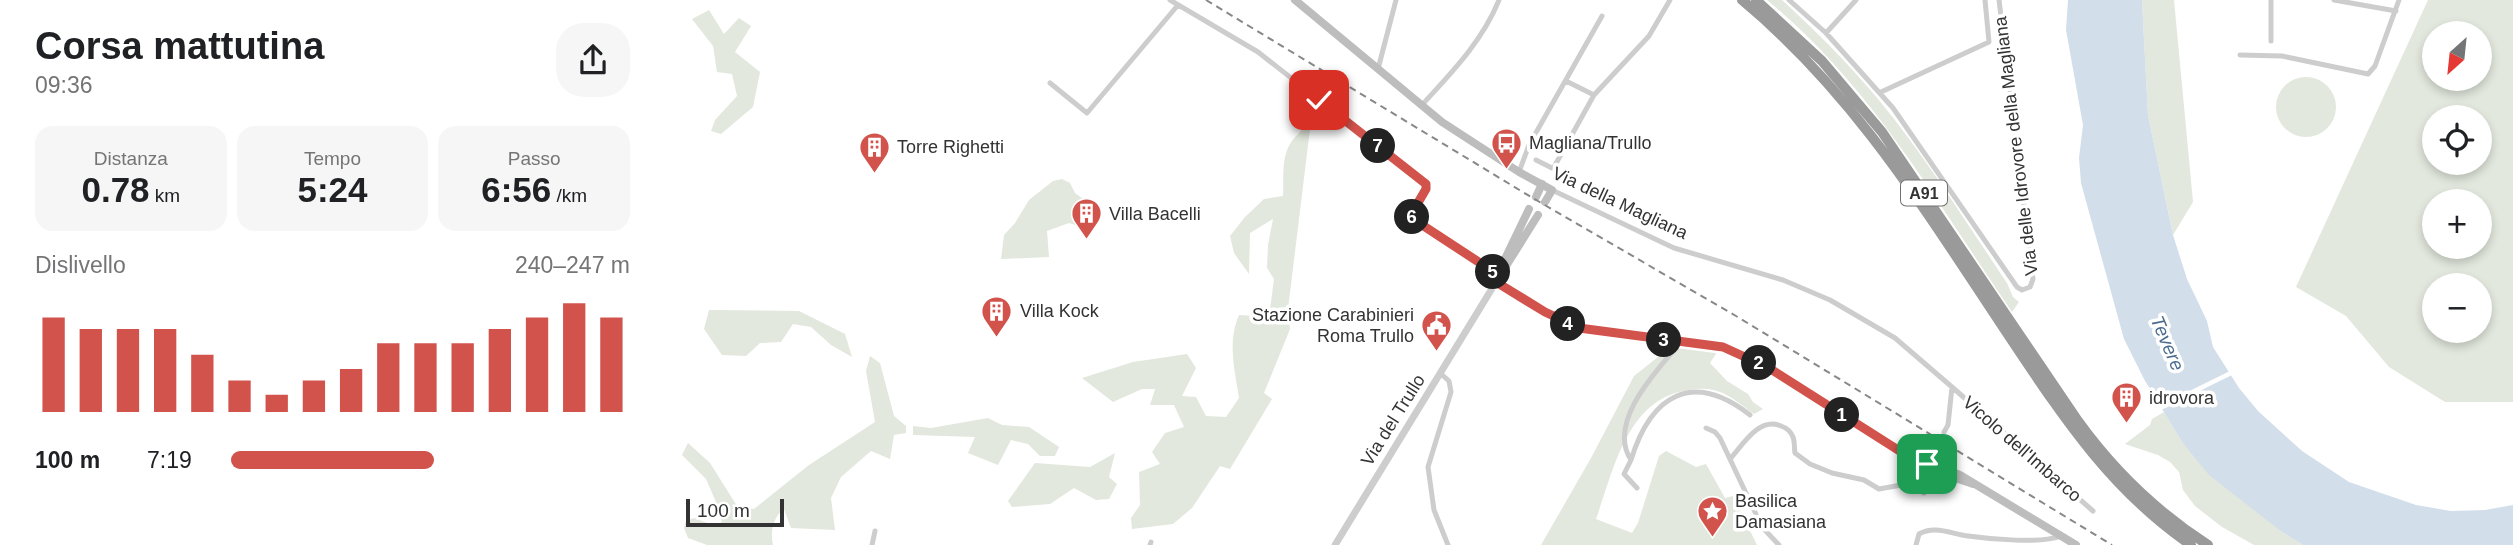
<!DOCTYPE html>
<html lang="it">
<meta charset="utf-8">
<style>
:root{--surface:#fff;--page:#f6f6f6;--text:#202124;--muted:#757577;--accent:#d2524c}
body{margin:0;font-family:Helvetica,sans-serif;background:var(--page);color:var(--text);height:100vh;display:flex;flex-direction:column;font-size:26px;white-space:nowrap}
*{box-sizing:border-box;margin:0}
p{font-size:23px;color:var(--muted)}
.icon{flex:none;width:38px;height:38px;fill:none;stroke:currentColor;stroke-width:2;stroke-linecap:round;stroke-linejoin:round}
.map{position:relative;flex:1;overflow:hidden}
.details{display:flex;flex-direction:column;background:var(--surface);width:665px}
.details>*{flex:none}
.needle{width:46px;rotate:207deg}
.buttons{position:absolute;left:1757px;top:21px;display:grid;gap:14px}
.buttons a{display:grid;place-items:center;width:70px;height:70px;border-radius:50%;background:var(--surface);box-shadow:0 4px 10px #0003;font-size:35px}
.scale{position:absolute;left:21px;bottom:18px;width:98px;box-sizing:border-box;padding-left:7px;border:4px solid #333;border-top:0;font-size:19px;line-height:24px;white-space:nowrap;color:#333;-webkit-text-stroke:5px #fff;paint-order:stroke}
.pin{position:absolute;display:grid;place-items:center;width:60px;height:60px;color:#fff;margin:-30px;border-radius:14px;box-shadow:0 4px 10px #0006}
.km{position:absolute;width:35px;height:35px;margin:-18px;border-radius:50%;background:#222;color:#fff;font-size:19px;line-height:35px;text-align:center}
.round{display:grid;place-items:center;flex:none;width:74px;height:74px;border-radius:28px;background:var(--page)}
.overview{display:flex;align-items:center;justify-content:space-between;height:119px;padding:0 35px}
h1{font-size:38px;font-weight:800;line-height:52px}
.metrics{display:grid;grid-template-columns:repeat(3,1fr);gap:10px;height:119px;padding:7px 35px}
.metrics div{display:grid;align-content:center;border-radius:18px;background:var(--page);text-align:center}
.metrics b{font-size:35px;font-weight:800}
.metrics small{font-size:19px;font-weight:400}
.metrics p{font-size:19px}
.chart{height:196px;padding:14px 35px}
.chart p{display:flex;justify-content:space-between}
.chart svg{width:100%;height:126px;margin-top:7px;stroke:var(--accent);stroke-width:6}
ul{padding:0 35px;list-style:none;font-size:23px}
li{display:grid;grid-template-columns:112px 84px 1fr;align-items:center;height:52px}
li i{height:18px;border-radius:9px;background:var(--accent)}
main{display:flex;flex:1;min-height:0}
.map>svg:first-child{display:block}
.green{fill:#e2e8dd;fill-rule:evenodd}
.water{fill:#d2deea}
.pier{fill:#fff}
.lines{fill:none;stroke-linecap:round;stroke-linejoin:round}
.minor{stroke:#cdcdcd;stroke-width:5}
.tertiary{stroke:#cdcdcd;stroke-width:7}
.secondary{stroke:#bdbdbd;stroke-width:8}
.motorway{stroke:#9a9a9a;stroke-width:10}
.rail{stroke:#888;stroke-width:2;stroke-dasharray:7 5;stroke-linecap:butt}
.route-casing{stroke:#fff;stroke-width:14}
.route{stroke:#d2524c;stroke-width:9}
.labels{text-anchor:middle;stroke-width:7;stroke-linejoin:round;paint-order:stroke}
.shield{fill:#fff;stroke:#707070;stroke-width:2}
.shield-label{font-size:16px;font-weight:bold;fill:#333}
.poi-label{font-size:18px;fill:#333;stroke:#fff;text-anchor:start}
.street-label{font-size:18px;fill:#333;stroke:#fff}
.water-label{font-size:19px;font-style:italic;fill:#496b8d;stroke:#fff}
</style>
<main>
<section class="details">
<div class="overview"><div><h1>Corsa mattutina</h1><p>09:36</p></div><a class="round"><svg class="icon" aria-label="share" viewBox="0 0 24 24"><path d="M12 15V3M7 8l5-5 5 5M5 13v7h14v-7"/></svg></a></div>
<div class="metrics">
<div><p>Distanza</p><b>0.78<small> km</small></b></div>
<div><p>Tempo</p><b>5:24</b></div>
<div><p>Passo</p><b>6:56<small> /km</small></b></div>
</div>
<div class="chart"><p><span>Dislivello</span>240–247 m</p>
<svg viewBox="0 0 160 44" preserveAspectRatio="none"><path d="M5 44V11M15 44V15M25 44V15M35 44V15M45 44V24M55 44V33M65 44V38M75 44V33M85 44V29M95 44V20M105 44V20M115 44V20M125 44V15M135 44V11M145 44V6M155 44V11"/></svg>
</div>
<ul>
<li><b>100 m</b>7:19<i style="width:51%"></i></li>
</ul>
</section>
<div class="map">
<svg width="1848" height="545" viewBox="0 0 1848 545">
<rect width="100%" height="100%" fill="#fff"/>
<!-- green -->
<path class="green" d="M1102,0h15c34,31 67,64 96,99 48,58 87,122 129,184l6,14 6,5 -7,10c-75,-109 -141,-227 -245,-312z
M1477,0h32l19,202 -20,33 -25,-120z
M1763,0h85v402h-68l-56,-35 -43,-51 -50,-29zM1769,33h46v46h-46zM1769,117h46v46h-46zM1769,201h46v46h-46zM1769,285h46v46h-46z
M44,10l15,24 15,-16 12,8 -16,26 25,20 -7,35 -32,27 -10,-3 4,-11 22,-24 -5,-22 -15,-2 -4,-26 -21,-27z
M1611 107a30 30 0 1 1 60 0a30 30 0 1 1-60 0Z
M640,126l5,3 -22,180 2,20 -26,64 8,6 -42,70 -10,-3 -28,42 -19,16 -41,5 -1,-11 9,-13 -1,-33 21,-8 -8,-12 13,-19 19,-6 -10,-22h-24l5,-16h-13l-29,13 -31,-24 51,-16 54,-8 9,14 -14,28 14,1 10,19 20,1 13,-19c-4,-27 -12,-56 0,-83l30,2 5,-38 -7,-11 1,-23 5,-26 -23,14 -1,41 -15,-21 -4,-17 15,-19 19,-18 19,-3c1,-17 -2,-37 7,-52 4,-7 10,-11 15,-18z
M397,179l8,4 5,10 22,16 -2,10 -7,10 -19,-6 -22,8 2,26 -48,2 3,-24 11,-12 14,-23 24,-19z
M44,310l90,1 46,23 7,23 -21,-12 -20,-18 -18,-3 -12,18 -21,1 -14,13 -24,-1 -18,-26z
M1008,345l46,4 -9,14 17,18 21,13 5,8 10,7 -9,5c-12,-8 -23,-19 -37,-23 -12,-4 -26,-2 -38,1 -54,14 -66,81 -83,127l36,14 6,-10 21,-67 7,-5 30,16 10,-3 19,34 8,-2 24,49h-216l50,-87 43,-82z
M205,356l10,7 14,53 12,10v7l-12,2 -4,24 -19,-8 -30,26 -10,21 4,32 -44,-2 -7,-19c-11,8 -14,23 -11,36h-66l-19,-7 -4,-10 2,-7 8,-3 21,8 7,-4 -6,-20 -10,-23 -24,-24 6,-12 22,20 27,43 17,3 55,-44 66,-43 -9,-51z
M1499,412l18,30 75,69 25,21 21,13h-49l-32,-18 -27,-21 -12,-16 -4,-18 -9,-10 -12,-7 -33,-11 25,-19 2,-6z
M323,418l14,7 27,2 30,20 -4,9h-15l-12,-12 -17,-4 -13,25 -30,-12 7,-16 -62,-2v-9l18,2z
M450,453l-6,24 8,7 -8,15 -13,1 -22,-12 -24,16 -38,3 -4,-6 27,-38 55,4z"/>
<!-- water -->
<path class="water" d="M1403,0h74l6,115 25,120 14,44 20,42 6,26 26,41 19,23 44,40 47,31 67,23 35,6 34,-1 28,-5v40h-210l-21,-13 -73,-57 -27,-33 -38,-63 -20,-40 -43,-156 -2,-25 4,-33 -17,-95z"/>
<!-- pier -->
<path class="pier" d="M1567,370l2,4 -75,37 -2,-4z"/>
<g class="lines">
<!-- minor -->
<path class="minor" d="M505,0l88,52 167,131 1,6 -14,24 1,6 87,57
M1124,0l37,33 67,75 124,179 5,3 8,-3 3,-8 -34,-279
M1669,0l62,11
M1161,33l30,-33
M1606,41v-41
M1575,55l42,1 86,18 7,-8 24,-66
M713,69l18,-69
M901,81l28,14 55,-59 21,-36
M385,83l37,30 91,-108
M1216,92l108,-50 -4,-42
M756,106c30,-33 61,-64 78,-106
M871,160l16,8 2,-1 40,-72
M854,172l10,-27 73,-129
M887,190l122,58 109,32 47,20 65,38 57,49 -4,38 -4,7
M1016,342c-23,27 -75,80 -50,118 20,-65 61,-90 119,-45
M775,373l9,8 2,11 -23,75 6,43 14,35
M1287,387l141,124
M1041,428l9,4 5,6 42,89 17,18
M1065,459c12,-13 29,-43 51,-33 6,2 10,6 12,11 2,5 1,11 2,16l15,11 22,9 32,7 15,9 28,-5
M966,460l-7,14 13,14
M1245,477l18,7 -4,9 -17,-9 6,-24
M207,545l3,-14
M485,545l1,-3
M1251,545l3,-11c16,-9 32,0 49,2 21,3 74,8 93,0"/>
<!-- tertiary -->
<path class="tertiary" d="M670,545l161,-263"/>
<!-- secondary -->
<path class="secondary" d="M630,0l147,122 77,50 33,18 -7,12
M871,197l6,-13
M873,215l-42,67 49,30 34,16 138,19 18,4 34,17 154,99 50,17
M838,263l26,-54
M1255,463l17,3 23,9 116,70"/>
<!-- motorway -->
<path class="motorway" d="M1077,0c113,94 183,210 263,330 55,82 103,158 186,215
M1091,0l66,61 60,71 196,289c36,50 79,91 130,124"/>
<!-- rail -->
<path class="rail" d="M541,0l325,197 205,119 376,229"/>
</g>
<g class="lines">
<defs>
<path id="route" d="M654,100l107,84v5l-14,24 1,6 87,57 -4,6 49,30 34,16 144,19 46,21 148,94 10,2"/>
</defs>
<!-- route casing -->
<use href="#route" class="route-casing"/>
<!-- route -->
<use href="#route" class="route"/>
</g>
<!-- icons -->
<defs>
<symbol id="bus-pin" viewBox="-11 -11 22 30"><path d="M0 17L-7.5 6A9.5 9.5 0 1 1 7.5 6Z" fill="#d2524c" stroke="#fff"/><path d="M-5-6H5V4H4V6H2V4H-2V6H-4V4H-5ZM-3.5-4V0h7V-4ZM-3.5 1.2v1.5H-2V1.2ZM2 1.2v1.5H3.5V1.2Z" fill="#fff"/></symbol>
<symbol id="building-pin" viewBox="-11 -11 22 30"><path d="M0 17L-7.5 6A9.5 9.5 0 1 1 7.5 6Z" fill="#d2524c" stroke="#fff"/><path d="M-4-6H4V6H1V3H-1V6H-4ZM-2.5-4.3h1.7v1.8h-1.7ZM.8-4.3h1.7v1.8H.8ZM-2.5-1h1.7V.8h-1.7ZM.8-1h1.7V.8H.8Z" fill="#fff"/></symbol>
<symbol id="civic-pin" viewBox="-11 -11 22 30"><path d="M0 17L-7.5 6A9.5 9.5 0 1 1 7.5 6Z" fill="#d2524c" stroke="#fff"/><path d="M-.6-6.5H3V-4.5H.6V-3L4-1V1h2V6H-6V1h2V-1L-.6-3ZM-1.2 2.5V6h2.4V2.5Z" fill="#fff"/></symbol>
<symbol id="sight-pin" viewBox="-11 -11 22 30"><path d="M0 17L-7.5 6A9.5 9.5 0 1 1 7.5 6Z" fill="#d2524c" stroke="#fff"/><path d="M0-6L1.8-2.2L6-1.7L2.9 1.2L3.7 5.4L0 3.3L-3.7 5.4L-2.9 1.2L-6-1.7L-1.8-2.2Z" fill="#fff"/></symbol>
</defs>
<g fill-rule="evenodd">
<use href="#bus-pin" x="824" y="126" width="35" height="47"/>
<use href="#building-pin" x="192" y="130" width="35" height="47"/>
<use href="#building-pin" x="404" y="196" width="35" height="47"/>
<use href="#building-pin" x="314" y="294" width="35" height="47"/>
<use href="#civic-pin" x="754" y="308" width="35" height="47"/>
<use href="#building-pin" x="1444" y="380" width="35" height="47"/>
<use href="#sight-pin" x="1030" y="494" width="35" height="47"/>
</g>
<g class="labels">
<!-- shield labels -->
<rect class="shield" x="1236" y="180.5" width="46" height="25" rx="5"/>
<g class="shield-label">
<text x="1259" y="199">A91</text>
</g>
<!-- poi labels -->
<g class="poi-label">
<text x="864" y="149">Magliana/Trullo</text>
<text x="232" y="153">Torre Righetti</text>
<text x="444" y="220">Villa Bacelli</text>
<text x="355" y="317">Villa Kock</text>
<text x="749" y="321" text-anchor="end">Stazione Carabinieri<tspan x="749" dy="21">Roma Trullo</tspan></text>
<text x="1484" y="404">idrovora</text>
<text x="1070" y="507">Basilica<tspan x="1070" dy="21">Damasiana</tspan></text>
</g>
<!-- street labels -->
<g class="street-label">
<text transform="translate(1351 146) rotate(-97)" y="6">Via delle Idrovore della Magliana</text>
<text transform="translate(955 203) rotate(25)" y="6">Via della Magliana</text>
<text transform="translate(728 420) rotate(-58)" y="6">Via del Trullo</text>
<text transform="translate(1357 449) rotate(41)" y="6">Vicolo dell'Imbarco</text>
</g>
<!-- water labels -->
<g class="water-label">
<text transform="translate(1503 343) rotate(67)" y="7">Tevere</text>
</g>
</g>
</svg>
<div class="buttons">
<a><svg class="needle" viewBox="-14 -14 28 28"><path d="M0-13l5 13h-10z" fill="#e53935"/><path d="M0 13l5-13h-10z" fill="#757577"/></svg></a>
<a><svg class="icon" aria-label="locate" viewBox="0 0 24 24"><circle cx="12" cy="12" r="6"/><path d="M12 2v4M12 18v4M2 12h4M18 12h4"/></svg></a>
<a>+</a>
<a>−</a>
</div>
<div class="scale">100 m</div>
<div class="pin" style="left:1262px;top:464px;background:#1e9e55"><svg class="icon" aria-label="arrive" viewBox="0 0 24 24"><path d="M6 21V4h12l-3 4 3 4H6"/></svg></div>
<div class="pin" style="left:654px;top:100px;background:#d93025"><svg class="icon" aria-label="check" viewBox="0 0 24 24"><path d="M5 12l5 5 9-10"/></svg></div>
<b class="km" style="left:1177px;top:415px">1</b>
<b class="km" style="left:1094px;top:363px">2</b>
<b class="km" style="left:999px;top:340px">3</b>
<b class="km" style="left:903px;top:324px">4</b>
<b class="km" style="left:828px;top:272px">5</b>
<b class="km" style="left:747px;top:217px">6</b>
<b class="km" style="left:713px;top:146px">7</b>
</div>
</main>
